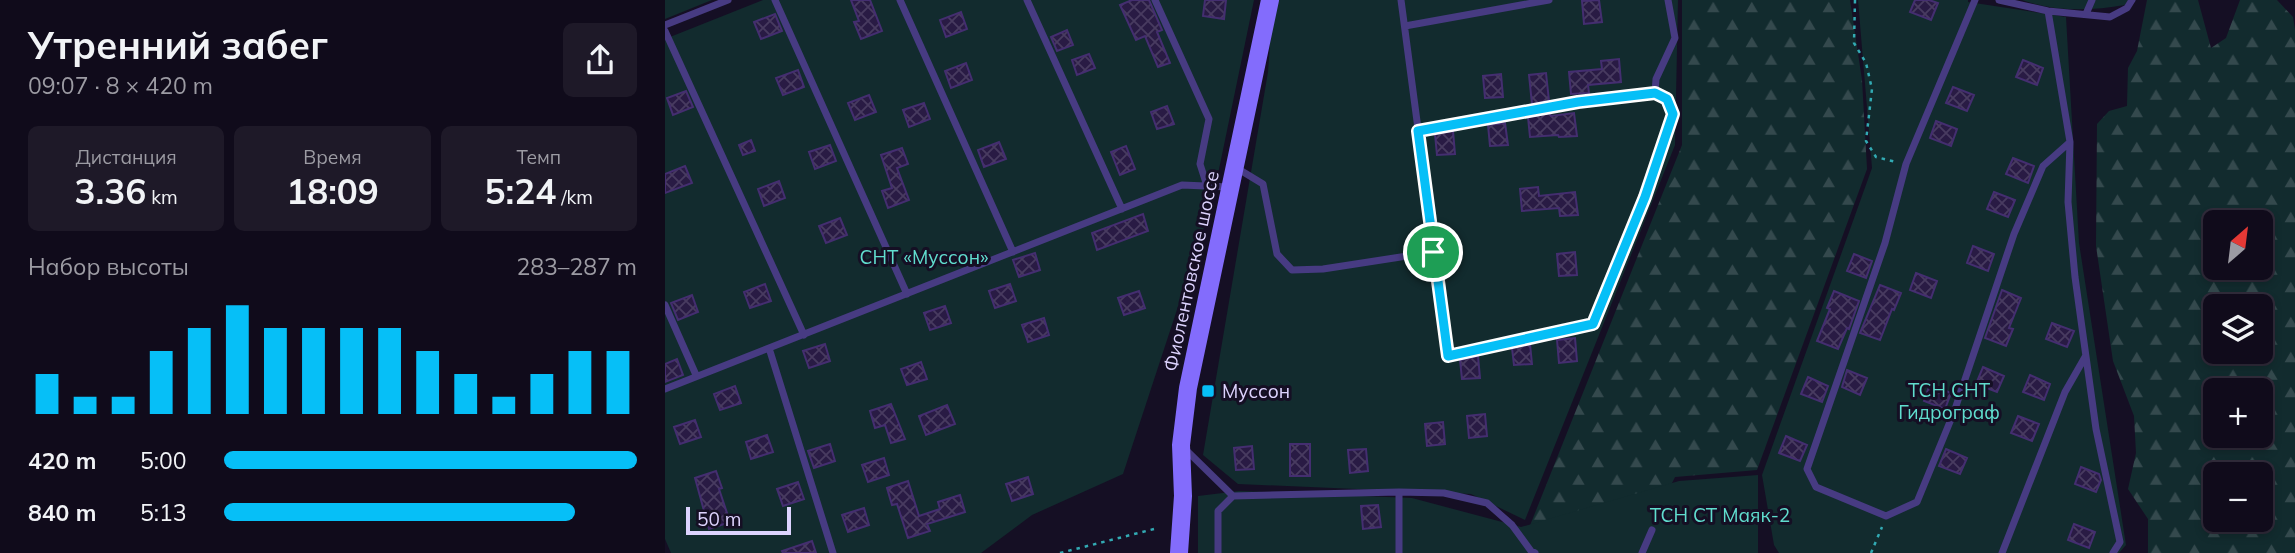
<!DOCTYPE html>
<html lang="ru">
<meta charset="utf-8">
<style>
:root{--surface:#100b1b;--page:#1e1928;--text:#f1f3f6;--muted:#9c9ba3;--line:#302b3a;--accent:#06bff7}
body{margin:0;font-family:Mulish,sans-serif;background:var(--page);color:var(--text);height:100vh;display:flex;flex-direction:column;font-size:26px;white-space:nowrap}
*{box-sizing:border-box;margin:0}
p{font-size:23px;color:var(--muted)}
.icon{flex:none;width:38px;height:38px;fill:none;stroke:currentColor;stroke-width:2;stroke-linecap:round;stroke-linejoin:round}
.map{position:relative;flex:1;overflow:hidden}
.sheet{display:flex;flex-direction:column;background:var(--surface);width:665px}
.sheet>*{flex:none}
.needle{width:46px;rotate:28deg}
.fabs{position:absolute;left:1538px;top:210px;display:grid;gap:14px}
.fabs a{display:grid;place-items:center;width:70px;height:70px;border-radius:10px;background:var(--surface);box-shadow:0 4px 10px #0003,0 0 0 2px var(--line);font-size:35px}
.scale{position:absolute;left:21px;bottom:18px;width:105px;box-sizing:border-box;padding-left:7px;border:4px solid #ddd3fe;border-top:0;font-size:19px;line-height:24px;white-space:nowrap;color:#ddd3fe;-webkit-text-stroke:5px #150f24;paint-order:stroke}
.pin{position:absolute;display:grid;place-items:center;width:60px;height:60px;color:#fff;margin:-30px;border:4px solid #fff;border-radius:50%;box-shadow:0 2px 7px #0007}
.round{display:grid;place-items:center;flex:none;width:74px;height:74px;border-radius:10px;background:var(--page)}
.headline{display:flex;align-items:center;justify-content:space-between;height:119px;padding:0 28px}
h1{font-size:38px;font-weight:700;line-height:52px}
.stats{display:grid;grid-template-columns:repeat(3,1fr);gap:10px;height:119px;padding:7px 28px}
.stats div{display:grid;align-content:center;border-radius:10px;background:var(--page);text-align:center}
.stats b{font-size:35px;font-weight:700}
.stats small{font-size:19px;font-weight:400}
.stats p{font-size:19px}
.chart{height:196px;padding:14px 28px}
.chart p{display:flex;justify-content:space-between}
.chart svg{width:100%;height:126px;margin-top:7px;stroke:var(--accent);stroke-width:6}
ul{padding:0 28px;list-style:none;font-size:23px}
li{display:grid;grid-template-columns:112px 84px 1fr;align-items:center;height:52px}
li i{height:18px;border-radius:9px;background:var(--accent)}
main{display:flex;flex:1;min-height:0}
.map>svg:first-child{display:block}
.forest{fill:url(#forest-firs);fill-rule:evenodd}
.garden{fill:#122b2e}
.building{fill:url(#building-cross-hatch);stroke:#442e70;stroke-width:2}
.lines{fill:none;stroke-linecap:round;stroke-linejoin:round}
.path{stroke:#32aab3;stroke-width:2.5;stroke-dasharray:3.5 5;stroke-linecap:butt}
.service{stroke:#473b82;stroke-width:7}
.secondary{stroke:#836cfc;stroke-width:18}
.route-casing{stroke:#fff;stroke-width:14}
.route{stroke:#06bff7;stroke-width:9}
.poi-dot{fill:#06bff7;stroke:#150f24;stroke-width:2.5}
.labels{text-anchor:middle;stroke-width:6;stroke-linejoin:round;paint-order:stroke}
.park-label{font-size:19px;fill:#60ddce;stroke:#150f24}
.street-label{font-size:19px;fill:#ddd3fe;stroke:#150f24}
.poi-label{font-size:19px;fill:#ddd3fe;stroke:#150f24;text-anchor:start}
</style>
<main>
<section class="sheet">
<div class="headline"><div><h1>Утренний забег</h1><p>09:07 · 8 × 420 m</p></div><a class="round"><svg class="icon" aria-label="share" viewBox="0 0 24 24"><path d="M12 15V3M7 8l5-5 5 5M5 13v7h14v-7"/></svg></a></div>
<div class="stats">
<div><p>Дистанция</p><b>3.36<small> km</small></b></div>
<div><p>Время</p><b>18:09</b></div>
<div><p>Темп</p><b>5:24<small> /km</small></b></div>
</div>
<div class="chart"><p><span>Набор высоты</span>283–287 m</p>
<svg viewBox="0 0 160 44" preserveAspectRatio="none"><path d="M5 44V30M15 44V38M25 44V38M35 44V22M45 44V14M55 44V6M65 44V14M75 44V14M85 44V14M95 44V14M105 44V22M115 44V30M125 44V38M135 44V30M145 44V22M155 44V22"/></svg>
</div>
<ul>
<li><b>420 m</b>5:00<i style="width:100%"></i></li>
<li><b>840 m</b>5:13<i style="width:85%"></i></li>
</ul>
</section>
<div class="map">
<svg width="1630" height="553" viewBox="0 0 1630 553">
<defs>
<pattern id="forest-firs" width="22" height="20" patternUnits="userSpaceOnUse" patternTransform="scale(1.75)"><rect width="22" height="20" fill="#122b2e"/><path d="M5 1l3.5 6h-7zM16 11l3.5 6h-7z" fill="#34494d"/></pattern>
<pattern id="building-cross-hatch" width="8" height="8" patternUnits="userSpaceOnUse" patternTransform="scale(1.75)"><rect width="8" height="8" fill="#291b44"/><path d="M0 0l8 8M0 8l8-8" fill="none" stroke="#483b60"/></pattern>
</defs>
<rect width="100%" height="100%" fill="#150f24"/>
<!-- forest -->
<path class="forest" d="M1017,0h168l12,80 5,89 -110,301 -82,7 -38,76h-118l163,-408z
M1482,0h51l13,48 15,-10 14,-38h37l16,17 2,13v523h-147v-34l-20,-30 8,-36 -2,-37 -21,-55 -17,-115 1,-122 12,-13 18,-5 1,-38 9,-17zM1550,222h46v46h-46zM1550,306h46v46h-46zM1550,390h46v46h-46zM1550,474h46v46h-46z"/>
<!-- garden -->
<path class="garden" d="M0,0h47l-47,19z
M98,0h491l-42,203 -89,271 -91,41 -51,38h-310l-6,-14v-500z
M608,0h405l-3,145 -150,375 -54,-26 -233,-10 -35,-29 65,-383z
M1193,0h110v2l98,15 13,226 47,302 -7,8h-340l-5,-8 -12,-70 110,-307z
M1357,0h106l-3,5c-35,6 -69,7 -103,-5z
M1093,475v78h-560v-57l41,-5 173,7 109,29 158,-46z"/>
<!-- building -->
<path class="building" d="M186,0h19l12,31 -21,8 -7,-17 5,-1z
M467,0h17l13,30 -5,2 13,31 -12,4 -13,-31 -9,4 -16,-35z
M540,0h21l-2,19 -21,-3z
M934,0l3,22 -18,2 -2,-23z
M1250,0h14l9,3 -7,17 -21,-8z
M296,12l6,17 -21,8 -6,-17z
M110,14l7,17 -21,8 -7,-17z
M402,30l6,15 -16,6 -6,-14z
M424,54l6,14 -18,7 -5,-15z
M954,59l2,23 -33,3 1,8 -18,1 -2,-22 33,-3 -1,-8z
M1358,60l20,8 -6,17 -21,-8z
M301,63l6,17 -21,8 -6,-17z
M133,70l6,17 -21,8 -7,-17z
M881,73l3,28 -17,3 -3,-29z
M836,74l2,23 -18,1 -2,-22z
M1288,87l21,8 -7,16 -21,-8z
M21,91l7,16 -20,8 -6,-17z
M204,95l7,17 -21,8 -7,-17z
M259,103l6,16 -21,8 -6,-17z
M502,106l7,18 -17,5 -6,-17z
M885,113l1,3 23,-3 3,23 -18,1 -1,-2 -28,2 -2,-20z
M1271,121l21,8 -6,17 -21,-8z
M840,123l3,22 -18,1 -2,-21z
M788,131l2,23 -18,1 -2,-21z
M86,140l4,11 -12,4 -4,-10z
M334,142l7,17 -22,8 -6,-17z
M165,145l6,16 -21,8 -6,-17z
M461,146l9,23 -15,6 -9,-23z
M237,148l6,16 -11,4 12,32 -21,8 -6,-17 10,-3 -11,-33z
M1348,158l21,8 -6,17 -22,-9z
M20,166l7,17 -27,10v-19z
M114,181l6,17 -21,8 -6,-17z
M873,187l1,9 36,-4 3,23 -18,1 -1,-8 -37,3 -2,-22z
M1329,192l21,8 -7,17 -21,-8z
M478,214l5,17 -51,19 -5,-17z
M175,218l7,17 -21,8 -7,-17z
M1308,246l21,8 -6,17 -21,-8z
M910,252l2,23 -18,1 -2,-22z
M370,253l5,17 -21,7 -6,-17z
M1189,254l18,7 -6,17 -19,-7z
M1251,273l21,8 -6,17 -21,-8z
M100,284l6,17 -21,7 -6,-16z
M345,284l6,17 -21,7 -6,-17z
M1215,285l21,8 -7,17 -2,-1 -12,31 -20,-7z
M1337,290l19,8 -12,30 4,1 -7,17 -21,-8z
M474,291l6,17 -21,7 -6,-17z
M1169,291l25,10 -10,28 -2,-1 -9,21 -21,-8 13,-32 -3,-1z
M27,295l6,17 -20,8 -7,-17z
M280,306l6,17 -21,7 -6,-17z
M379,318l5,17 -21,7 -6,-17z
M1387,323l22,8 -7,16 -21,-8z
M910,338l2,23 -18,2 -2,-23z
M160,344l5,17 -21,7 -6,-17z
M865,344l2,20 -18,1 -2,-17z
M813,356l2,22 -18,1 -2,-19z
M12,359l6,16 -18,7v-18z
M256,362l6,17 -20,6 -6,-16z
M1318,367l21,9 -7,16 -21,-8z
M1182,370l20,8 -7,17 -18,-8z
M1365,375l20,9 -6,16 -21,-8z
M1143,377l20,9 -6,16 -21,-8z
M1265,384l21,9 -6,16 -21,-8z
M70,386l6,17 -21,7 -6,-16z
M226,404l14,35 -14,4 -6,-18 -10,3 -5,-17z
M282,405l8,19 -29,11 -7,-19z
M820,414l2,22 -18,2 -2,-22z
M1353,416l21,8 -7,17 -21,-8z
M30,420l6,17 -21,7 -6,-17z
M778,422l2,22 -18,2 -2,-22z
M102,435l6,17 -22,7 -5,-17z
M1121,436l21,9 -7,16 -21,-8z
M165,444l5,17 -21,7 -6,-17z
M625,444h20v32h-20z
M587,446l2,23 -18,1 -2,-22z
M701,449l2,22 -18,2 -2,-23z
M1281,449l21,9 -7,16 -21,-8z
M219,458l5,17 -21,7 -6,-17z
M1416,467l18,7 2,6 -5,12 -21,-8z
M51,471l6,17 -3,1 11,33 -21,7 -14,-51z
M363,477l5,17 -21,7 -6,-17z
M243,481l11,35 21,-7 -2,-7 22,-7 5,17 -38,12 3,7 -22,7 -11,-34 -5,1 -5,-17z
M133,482l6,17 -21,7 -6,-17z
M713,505l3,22 -18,2 -2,-23z
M199,508l5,17 -21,7 -6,-17z
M1409,524l21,8 -6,16 -21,-8z
M147,541l4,12h-33l-1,-2z"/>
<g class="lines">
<!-- path -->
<path class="path" d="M1190,0l-1,43 12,20 6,26 -6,52 10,16 20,5
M395,553l94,-24
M1206,553l11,-26"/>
<!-- service -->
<path class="service" d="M110,0l132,294
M235,0l113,252
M362,0l95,209
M490,0l54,119 -9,45 7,22
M736,0l47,356 145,-32 52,-127 28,-83 -6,-15 -12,-6 1,-14 19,-41 -7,-38
M1310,0l-69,164 -21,79 -78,226 9,18 70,29 31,-14 37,-90 60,-178 29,-68 27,-24 -22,-131
M1334,0l49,11 62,6 17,-9 5,-8
M1421,14l6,-14
M0,25l63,-25
M740,26l144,-26
M0,31l139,304
M753,131l160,-29 77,-9
M1405,142l-2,60 7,75 21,152 24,113 -7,11
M570,167l28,17 14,70 15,16 31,-1 110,-17
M0,305l31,70
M104,348l64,205
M0,389l517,-204 47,2
M519,448l49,48 166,-4 45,1 43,10 25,22 19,26 4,2
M553,553v-42l15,-15
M734,553v-61
M977,553l10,-23
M1337,553l63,-161 20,-35"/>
<!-- secondary -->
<path class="secondary" d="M514,553l4,-57 -2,-51 7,-57 82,-388"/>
</g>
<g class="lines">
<defs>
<path id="route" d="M990,93l12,6 6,15 -28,83 -52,127 -145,32 -30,-225 160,-29z"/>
</defs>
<!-- route casing -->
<use href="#route" class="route-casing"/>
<!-- route -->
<use href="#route" class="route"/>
</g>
<!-- markers -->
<rect class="poi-dot" x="536" y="384" width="14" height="14" rx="3.5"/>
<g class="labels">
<!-- park labels -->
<g class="park-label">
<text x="259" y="264">СНТ «Муссон»</text>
<text x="1284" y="397">ТСН СНТ<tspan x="1284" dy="22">Гидрограф</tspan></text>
<text x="1055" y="522">ТСН СТ Маяк-2</text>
</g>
<!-- street labels -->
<g class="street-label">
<text transform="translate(526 271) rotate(-78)" y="7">Фиолентовское шоссе</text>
</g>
<!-- poi labels -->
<g class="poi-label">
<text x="557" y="398">Муссон</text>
</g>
</g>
</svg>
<div class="fabs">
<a><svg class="needle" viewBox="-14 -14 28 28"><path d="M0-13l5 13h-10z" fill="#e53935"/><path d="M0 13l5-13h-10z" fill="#9c9ba3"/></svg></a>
<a><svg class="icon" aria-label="layers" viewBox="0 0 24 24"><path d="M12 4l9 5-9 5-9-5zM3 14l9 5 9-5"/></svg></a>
<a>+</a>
<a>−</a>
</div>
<div class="scale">50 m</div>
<div class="pin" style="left:768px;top:252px;background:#1e9e55"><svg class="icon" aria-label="arrive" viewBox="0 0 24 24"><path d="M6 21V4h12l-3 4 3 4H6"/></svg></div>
</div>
</main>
